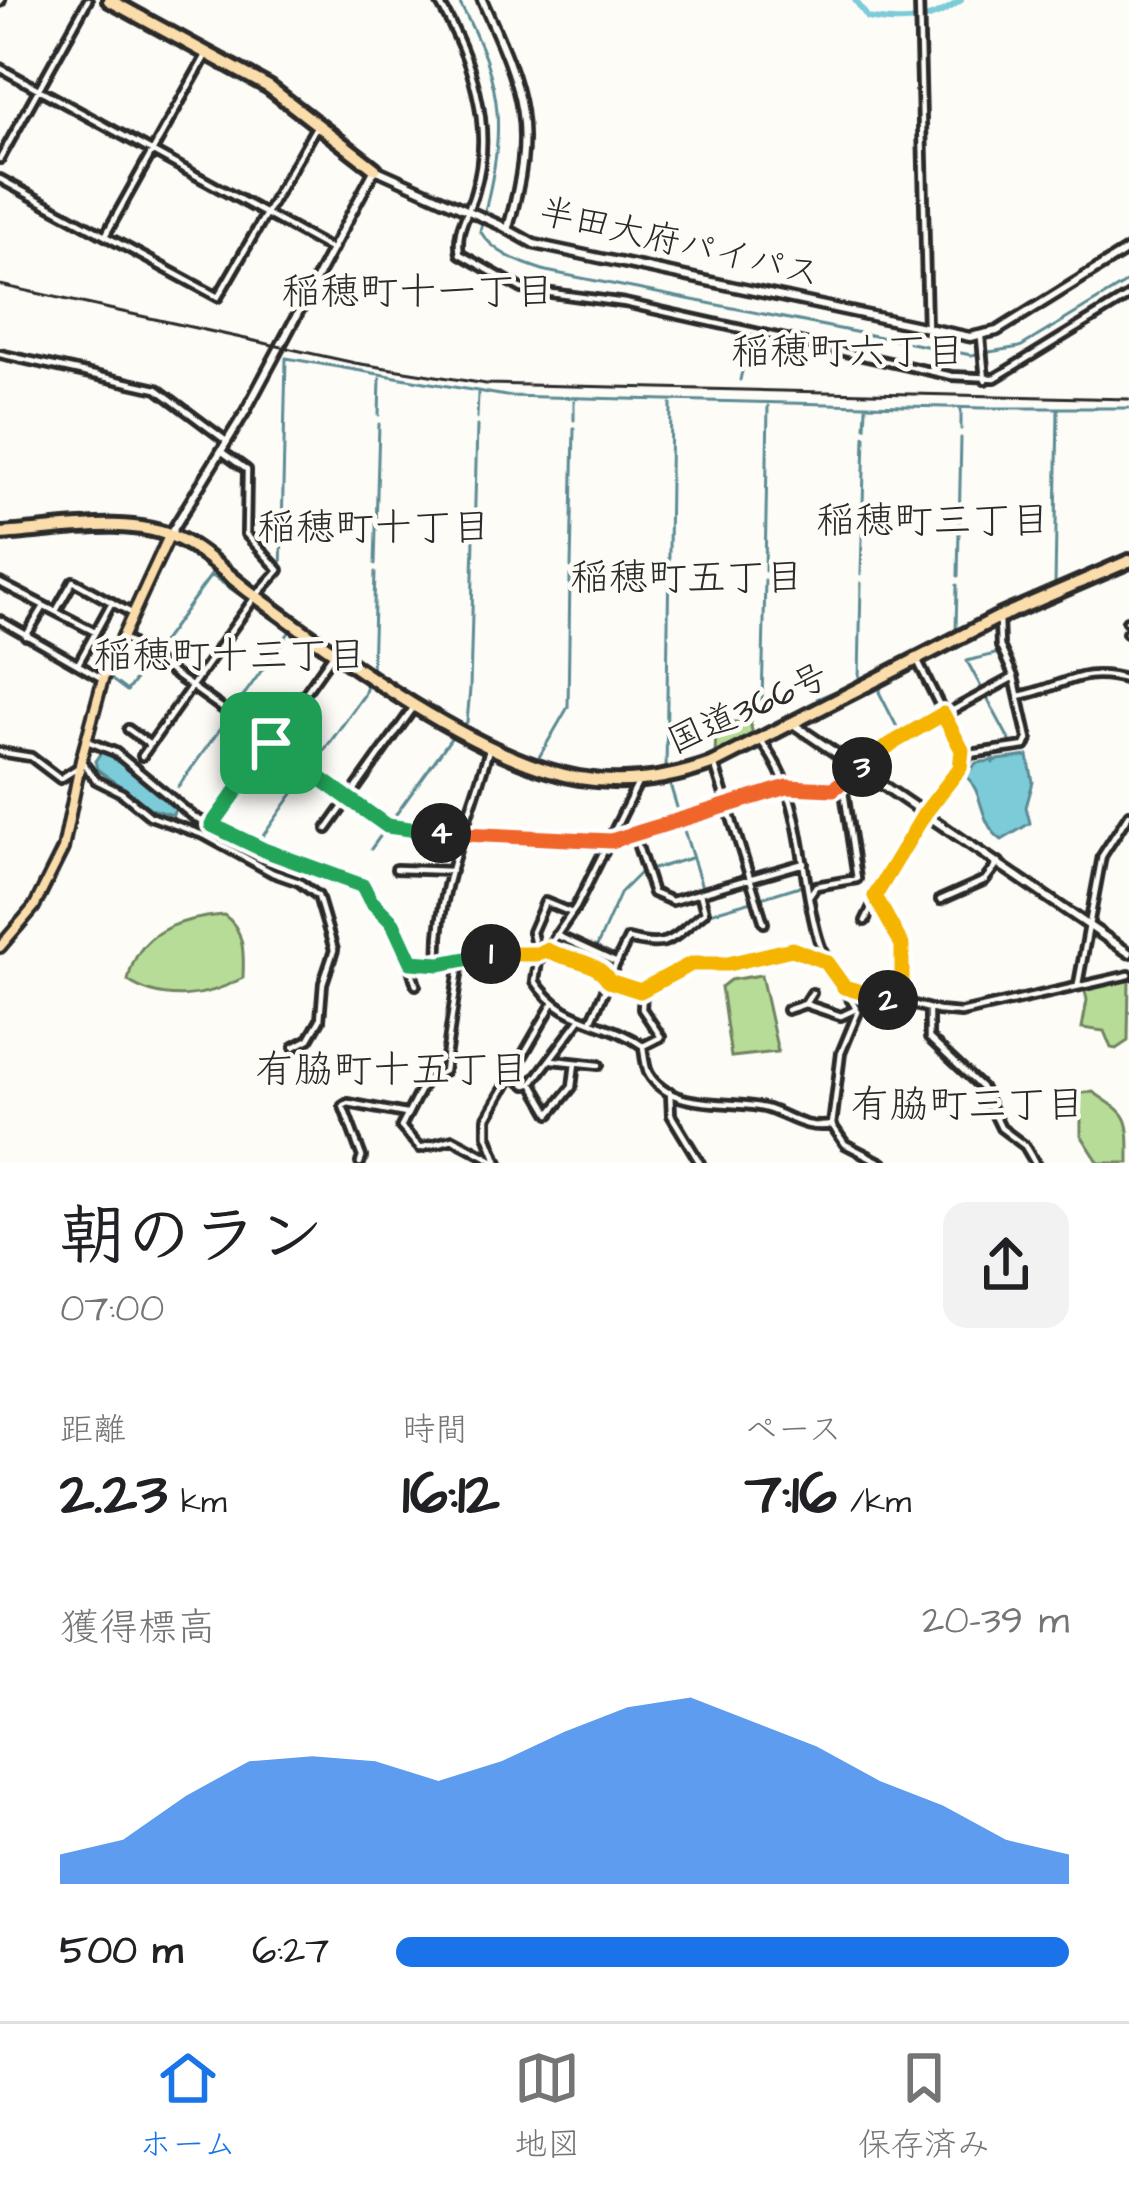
<!DOCTYPE html>
<html lang="ja">
<meta charset="utf-8">
<style>
:root{--surface:#fff;--page:#f2f2f2;--text:#202124;--muted:#757577;--line:#e0e0e0;--accent:#1a73e8}
body{margin:0;font-family:"Architects Daughter","Klee One",sans-serif;background:var(--page);color:var(--text);height:100vh;display:flex;flex-direction:column;font-size:45px;white-space:nowrap}
*{box-sizing:border-box;margin:0}
p{font-size:39px;color:var(--muted)}
.icon{flex:none;width:66px;height:66px;fill:none;stroke:currentColor;stroke-width:2;stroke-linecap:round;stroke-linejoin:round}
.map{position:relative;height:1163px;overflow:hidden}
.details{display:flex;flex-direction:column;background:var(--surface);flex:1}
.details>*{flex:none}
.pin{position:absolute;display:grid;place-items:center;width:102px;height:102px;color:#fff;margin:-51px;border-radius:24px;box-shadow:0 6px 18px #0006}
.km{position:absolute;width:60px;height:60px;margin:-30px;border-radius:50%;background:#222;color:#fff;font-size:33px;line-height:60px;text-align:center}
.round{display:grid;place-items:center;flex:none;width:126px;height:126px;border-radius:24px;background:var(--page)}
.headline{display:flex;align-items:center;justify-content:space-between;height:204px;padding:0 60px}
h1{font-size:66px;font-weight:700;line-height:90px}
.metrics{display:grid;grid-template-columns:repeat(3,1fr);gap:18px;height:204px;padding:12px 60px}
.metrics div{display:grid;align-content:center}
.metrics b{font-size:60px;font-weight:700}
.metrics small{font-size:33px;font-weight:400}
.metrics p{font-size:33px}
.chart{height:336px;padding:24px 60px}
.chart p{display:flex;justify-content:space-between}
.chart svg{width:100%;height:216px;margin-top:12px;fill:var(--accent);opacity:.7}
ul{padding:0 60px;list-style:none;font-size:39px}
li{display:grid;grid-template-columns:192px 144px 1fr;align-items:center;height:90px}
li i{height:30px;border-radius:15px;background:var(--accent)}
.tabs{display:flex;justify-content:space-around;align-items:center;height:168px;border-top:3px solid var(--line);background:var(--surface);font-size:33px;color:var(--muted)}
.tabs a{display:grid;justify-items:center;gap:6px}
.tabs .active{color:var(--accent)}
.map>svg:first-child{display:block}
.green{fill:#b6dc97;stroke:#708461;stroke-width:3}
.water{fill:#7ccbd9;stroke:#5c8b93;stroke-width:3}
.lines{fill:none;stroke-linecap:round;stroke-linejoin:round}
.stream{stroke:#5c8b93;stroke-width:3}
.canal{stroke:#7ccbd9;stroke-width:6}
.street-casing{stroke:#2b2b2b;stroke-width:14}
.secondary-casing{stroke:#2b2b2b;stroke-width:15}
.primary-casing{stroke:#2b2b2b;stroke-width:16}
.highway-casing{stroke:#2b2b2b;stroke-width:20}
.street{stroke:#fdfcf7;stroke-width:4.5}
.secondary{stroke:#fdfcf7;stroke-width:6}
.primary{stroke:#fbddab;stroke-width:8}
.highway{stroke:#fbddab;stroke-width:10}
.rail{stroke:#2b2b2b;stroke-width:3}
.split-1-casing{stroke:#fff;stroke-width:24}
.split-2-casing{stroke:#fff;stroke-width:24}
.split-3-casing{stroke:#fff;stroke-width:24}
.split-4-casing{stroke:#fff;stroke-width:24}
.split-5-casing{stroke:#fff;stroke-width:24}
.split-1{stroke:#22a559;stroke-width:15}
.split-2{stroke:#f5b400;stroke-width:15}
.split-3{stroke:#f5b400;stroke-width:15}
.split-4{stroke:#f0652b;stroke-width:15}
.split-5{stroke:#22a559;stroke-width:15}
.labels{text-anchor:middle;stroke-width:9;stroke-linejoin:round;paint-order:stroke}
.street-label{font-size:36px;fill:#2b2b2b;stroke:#fdfcf7}
.neighbourhood-label{font-size:39px;fill:#2b2b2b;stroke:#fdfcf7}
</style>
<div class="map">
<svg width="1129" height="1163" viewBox="0 0 1129 1163">
<rect width="100%" height="100%" fill="#fdfcf7"/>
<filter id="ink" filterUnits="userSpaceOnUse"><feTurbulence type="fractalNoise" baseFrequency=".00833" numOctaves="2"/><feDisplacementMap in="SourceGraphic" scale="24" xChannelSelector="R" yChannelSelector="G"/><feConvolveMatrix kernelMatrix="1 2 1 2 8 2 1 2 1" color-interpolation-filters="sRGB"/></filter>
<g filter="url(#ink)">
<!-- green -->
<path class="green" d="M716,722h34l4,17 -39,20z
M224,915c21,14 20,40 19,63 -37,20 -79,26 -115,3 9,-50 50,-62 96,-66z
M761,975l17,77 -47,5 -10,-70 9,-7z
M1129,978l-1,63 -12,8 -5,-1 -7,-17 -22,-3 5,-28 -3,-13z
M1093,1092c36,24 36,22 36,71h-30l-18,-28v-18l-15,1 5,-24z"/>
<!-- water -->
<path class="water" d="M102,751l11,4 63,51 -3,9 -22,-6 -54,-40 -2,-8z
M1028,756l5,26 -7,25 4,16 -28,17c-24,-17 -17,-46 -36,-64l10,-13z"/>
<g class="lines">
<!-- stream -->
<path class="stream" d="M458,0c50,91 47,134 22,231 14,23 41,32 66,40l425,84 49,-8 109,-66
M740,380l10,-44
M379,415l1,-37
M477,418l1,-24
M574,420v-19
M865,427l1,-19
M961,429v-19
M375,564l4,-140
M571,567l3,-139
M765,571l3,-165
M861,574l4,-138
M958,576l3,-138
M264,594l17,-20 5,-216 220,38 478,12h145
M1009,607l46,-21 3,-177
M956,631l1,-46
M372,670l3,-98
M859,679l2,-96
M112,680l15,11 84,-116 36,25
M883,684l-4,8 21,41
M817,699l61,-26
M762,702l3,-122
M234,709l56,-78 -35,-25
M461,728l6,-6 3,-33 7,-263
M538,759l30,-52 2,-131
M993,763l-3,-17 21,-3 -44,-82 32,-8
M313,766l51,-71 4,-12
M666,772l5,-368
M669,781l10,33
M178,787l50,-69
M784,789l8,25
M730,799l-8,-31 40,-19 8,10
M682,824l20,63
M260,840l47,-66
M371,849l83,-115
M650,870l41,-12
M705,896l5,17 42,-12
M761,898l42,-13 -4,-38
M597,946l24,-54 20,-20
M592,961l2,-6"/>
<!-- canal -->
<path class="canal" d="M855,0l13,18c36,7 64,4 93,-18"/>
<defs>
<path id="street" d="M438,0c33,56 57,126 37,191 -6,23 -20,38 -15,63l62,35 103,14 327,73 43,2 134,-82
M919,0l8,328
M0,2l1,-2
M0,68l332,182
M0,159l88,-159
M0,179l218,118 99,-172
M105,236l100,-179
M981,337l4,43
M0,354l157,35 68,51
M0,583l95,49
M56,611l17,-30 60,33
M0,620l103,59
M1127,621l2,1
M1127,633l2,-1
M26,636l17,-28
M122,637l265,189 14,4 210,11 176,-54 47,2 57,-45 123,-67
M917,660l45,90 -1,13
M78,664l34,-62
M1019,696c47,-9 60,-31 110,-16
M128,729l22,16
M87,741l28,11 79,65 42,21 127,48 7,14 30,34 16,51
M761,741c45,58 37,129 57,197 8,28 26,49 40,74l-17,41 -9,72 13,19 37,19
M0,752l31,5 29,22 19,-12
M142,756l113,-159 24,-27 -33,-36 1,-64 -26,-19
M81,760l15,20 26,13 28,23 56,20 67,37 26,9 19,14 16,54 -11,33 -3,37 -11,19 -15,8
M714,763l50,160
M639,781l-63,126 -38,55 -3,19c30,45 67,36 108,65 1,8 2,22 6,28 23,39 84,24 119,35 24,8 37,21 64,16
M212,825l121,-171
M327,829l87,-122
M634,834l19,59 19,8 132,-38
M396,869l56,2
M809,896l7,-10 41,-7 -14,-94
M940,900l45,-20 14,-18
M865,921l10,-21
M556,935l59,27
M537,954l-5,-22 13,-30 27,11
M460,961l-16,110 -19,10 -24,46 19,21 33,-9 45,24
M411,962c32,2 56,-7 87,-10 17,-1 33,5 48,-2l45,14 18,17 34,10
M439,964c-5,-70 32,-148 50,-215
M609,978l19,-39c44,12 44,-2 77,-27l-5,-19
M1078,984l24,-128 27,-42
M844,987l94,24 23,2 168,-38
M902,1003v-58l-27,-45 3,-11 47,-76 45,-59 55,-8 3,-7 -14,-62 -14,-31 -1,-27
M805,1004l7,-11
M929,1009v29l52,49 20,41 24,18 10,17
M787,1010l18,-6 36,12 15,-7
M592,1019l17,-38
M643,1046l18,-9 -19,-28 1,-18 48,-27h37l53,-15 11,-1 34,14
M552,1060l47,5
M512,1077l14,8 6,-2 18,31 22,-27 3,-24
M532,1083l49,-65
M670,1092l1,23 29,48
M360,1163l2,-6 -19,-51 5,-3 58,11
M498,1163l-11,-28v-17l65,-113"/>
<path id="secondary" d="M482,0c42,93 55,127 26,228
M169,536l76,-124 130,-243 125,56 34,19 436,93 27,-6 132,-82
M793,724l336,229"/>
<path id="primary" d="M0,947l34,-40 29,-58 18,-89 22,-81 66,-143"/>
<path id="highway" d="M109,0l160,87 106,82
M0,534c57,-3 128,-20 181,6 26,13 49,38 73,55 83,61 225,166 325,183 47,8 91,1 135,-15l285,-146 130,-56"/>
</defs>
<!-- street casing -->
<use href="#street" class="street-casing"/>
<!-- secondary casing -->
<use href="#secondary" class="secondary-casing"/>
<!-- primary casing -->
<use href="#primary" class="primary-casing"/>
<!-- highway casing -->
<use href="#highway" class="highway-casing"/>
<!-- street -->
<use href="#street" class="street"/>
<!-- secondary -->
<use href="#secondary" class="secondary"/>
<!-- primary -->
<use href="#primary" class="primary"/>
<!-- highway -->
<use href="#highway" class="highway"/>
<!-- rail -->
<path class="rail" d="M0,285l355,78 131,21 643,15"/>
</g>
</g>
<g class="lines" filter="url(#ink)">
<defs>
<path id="split-1" d="M271,743l-59,82 52,25 99,36 7,14 23,23 18,39 29,2 51,-10"/>
<path id="split-2" d="M491,954h46l9,-4c22,11 50,9 63,31l31,10 51,-27h37l64,-15 34,13 18,25 44,13"/>
<path id="split-3" d="M862,767l29,-23 52,-30 19,36 -2,18 -35,45 -50,83 27,49v58l-14,-3"/>
<path id="split-4" d="M441,833l170,8 176,-54 46,2 29,-22"/>
<path id="split-5" d="M271,743l116,83 54,7"/>
</defs>
<!-- split-1 casing -->
<use href="#split-1" class="split-1-casing"/>
<!-- split-2 casing -->
<use href="#split-2" class="split-2-casing"/>
<!-- split-3 casing -->
<use href="#split-3" class="split-3-casing"/>
<!-- split-4 casing -->
<use href="#split-4" class="split-4-casing"/>
<!-- split-5 casing -->
<use href="#split-5" class="split-5-casing"/>
<!-- split-1 -->
<use href="#split-1" class="split-1"/>
<!-- split-2 -->
<use href="#split-2" class="split-2"/>
<!-- split-3 -->
<use href="#split-3" class="split-3"/>
<!-- split-4 -->
<use href="#split-4" class="split-4"/>
<!-- split-5 -->
<use href="#split-5" class="split-5"/>
</g>
<g class="labels">
<!-- street labels -->
<g class="street-label">
<text transform="translate(680 241) rotate(13)" y="13">半田大府パイパス</text>
<text transform="translate(747 707) rotate(-24)" y="13">国道366号</text>
</g>
<!-- neighbourhood labels -->
<g class="neighbourhood-label">
<text x="418" y="304">稲穂町十一丁目</text>
<text x="848" y="364">稲穂町六丁目</text>
<text x="933" y="533">稲穂町三丁目</text>
<text x="374" y="540">稲穂町十丁目</text>
<text x="687" y="590">稲穂町五丁目</text>
<text x="230" y="668">稲穂町十三丁目</text>
<text x="392" y="1082">有脇町十五丁目</text>
<text x="968" y="1117">有脇町三丁目</text>
</g>
</g>
</svg>
<div class="pin" style="left:271px;top:743px;background:#1e9e55"><svg class="icon" aria-label="arrive" viewBox="0 0 24 24"><path d="M6 21V4h12l-3 4 3 4H6"/></svg></div>
<b class="km" style="left:491px;top:954px">1</b>
<b class="km" style="left:888px;top:1000px">2</b>
<b class="km" style="left:862px;top:767px">3</b>
<b class="km" style="left:441px;top:833px">4</b>
</div>
<section class="details">
<div class="headline"><div><h1>朝のラン</h1><p>07:00</p></div><a class="round"><svg class="icon" aria-label="share" viewBox="0 0 24 24"><path d="M12 15V3M7 8l5-5 5 5M5 13v7h14v-7"/></svg></a></div>
<div class="metrics">
<div><p>距離</p><b>2.23<small> km</small></b></div>
<div><p>時間</p><b>16:12</b></div>
<div><p>ペース</p><b>7:16<small> /km</small></b></div>
</div>
<div class="chart"><p><span>獲得標高</span>20–39 m</p>
<svg viewBox="0 0 160 44" preserveAspectRatio="none"><path d="M0 44V38L10 35L20 26L30 19L40 18L50 19L60 23L70 19L80 13L90 8L100 6L110 11L120 16L130 23L140 28L150 35L160 38V44z"/></svg>
</div>
<ul>
<li><b>500 m</b>6:27<i style="width:100%"></i></li>
</ul>
</section>
<nav class="tabs">
<a class="active"><svg class="icon" aria-label="home" viewBox="0 0 24 24"><path d="M3 11l9-7 9 7M6 9v11h12V9"/></svg>ホーム</a>
<a><svg class="icon" aria-label="map" viewBox="0 0 24 24"><path d="M3 6l6-2 6 2 6-2v14l-6 2-6-2-6 2zM9 4v14M15 6v14"/></svg>地図</a>
<a><svg class="icon" aria-label="saved" viewBox="0 0 24 24"><path d="M7 4h10v16l-5-4-5 4z"/></svg>保存済み</a>
</nav>
